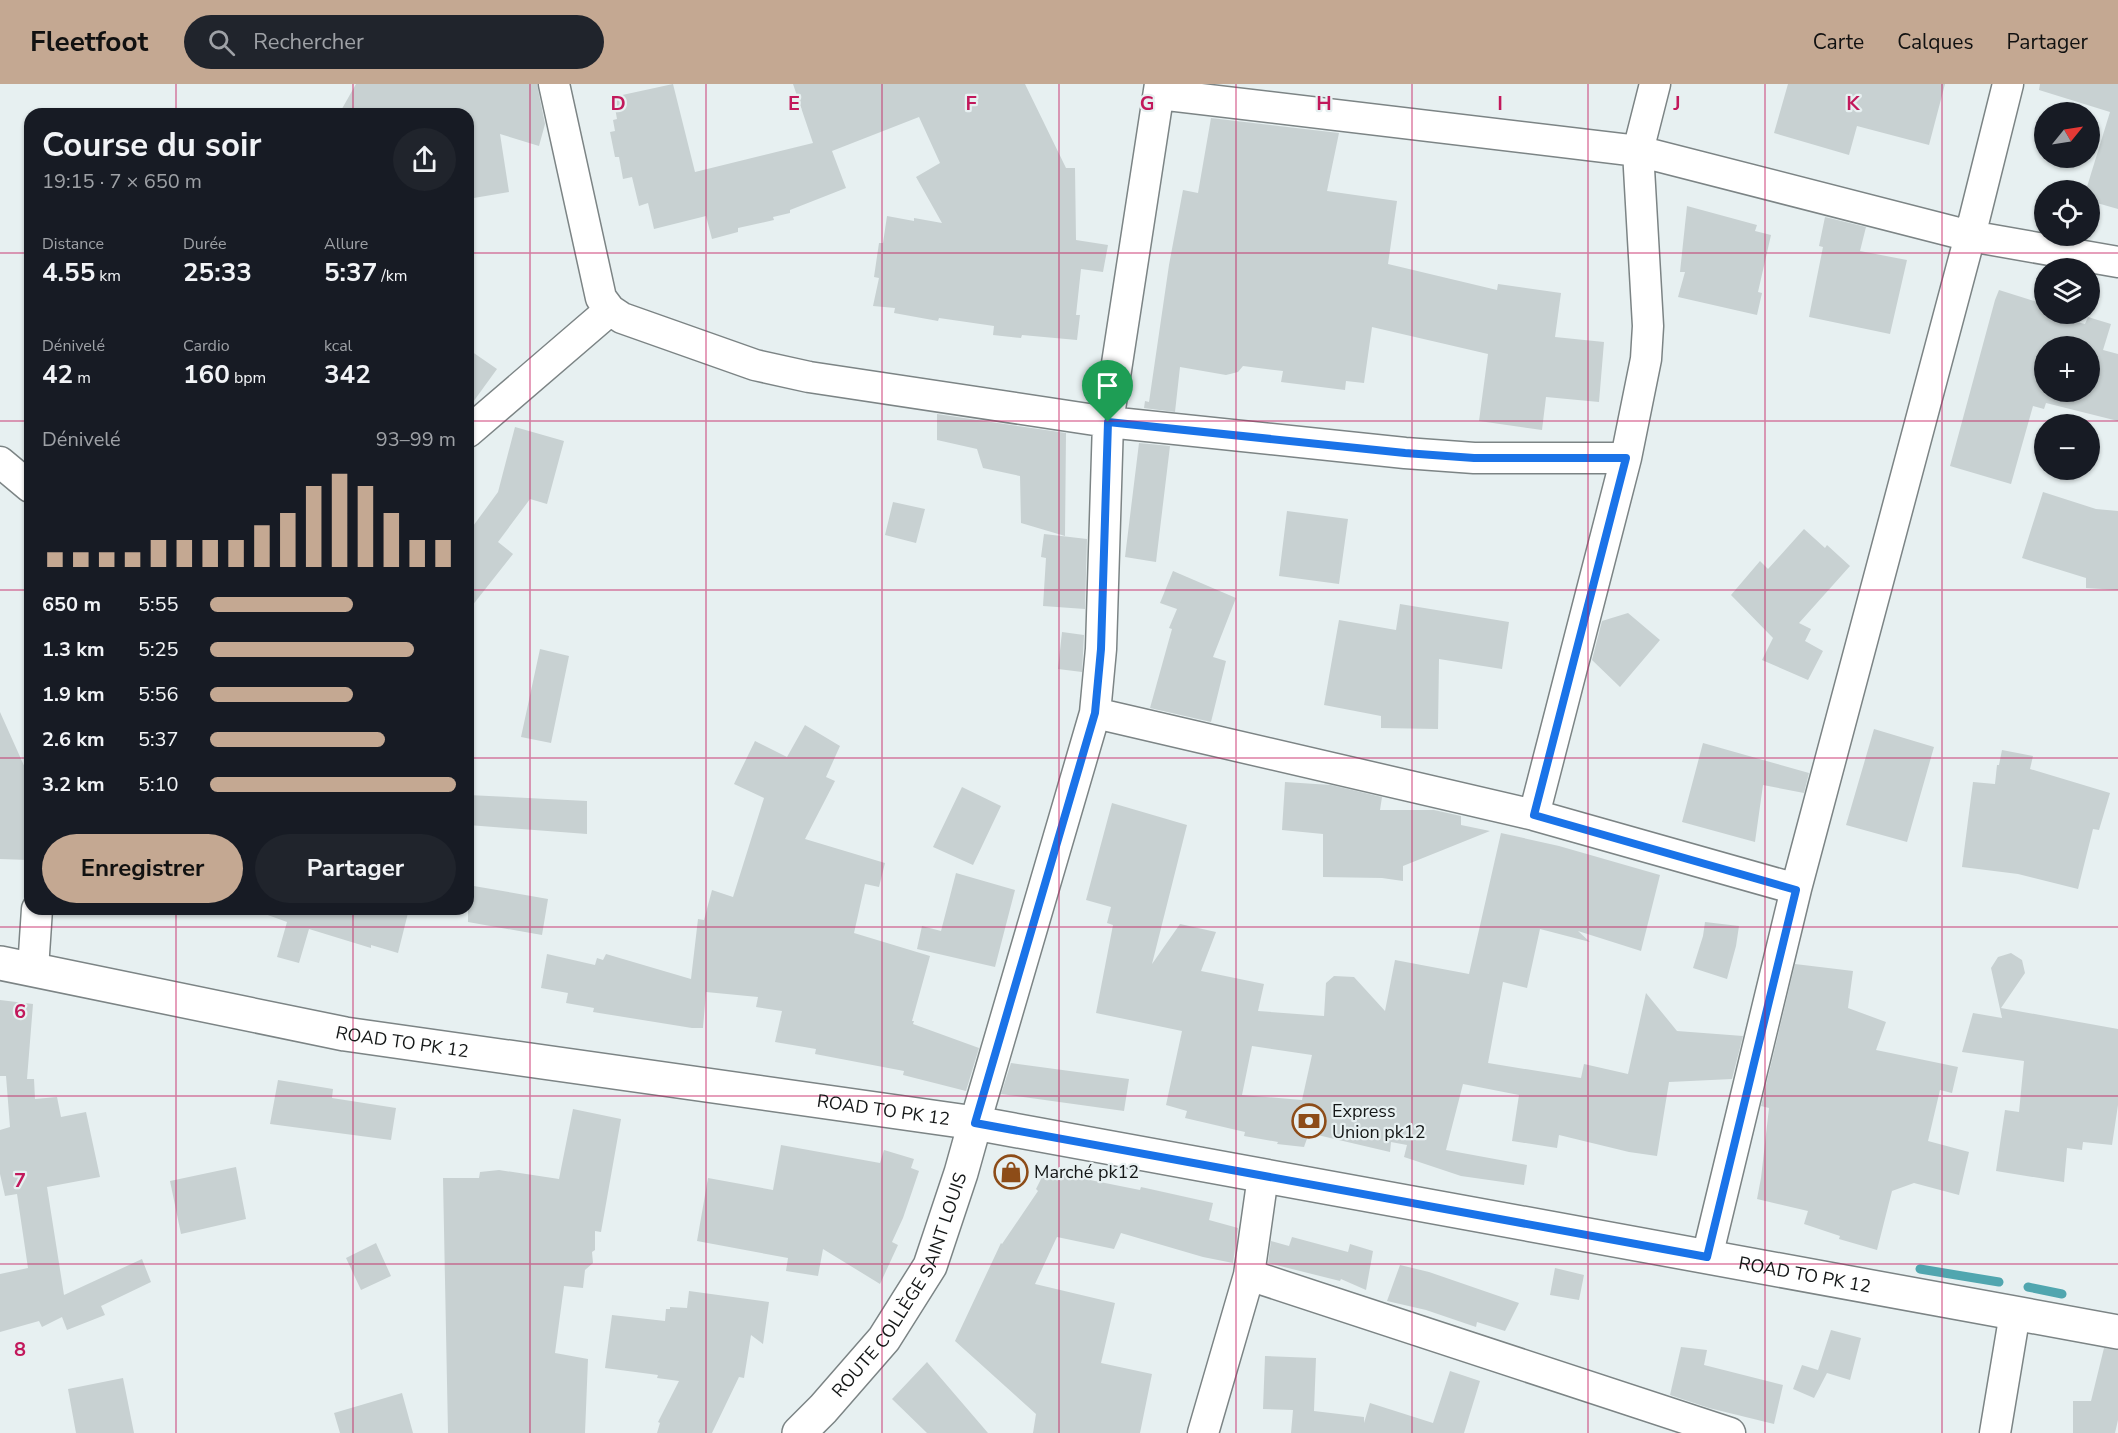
<!DOCTYPE html>
<html lang="fr">
<meta charset="utf-8">
<style>
:root{--surface:#171b24;--page:#20242c;--text:#f1f3f6;--muted:#9ea1a6;--accent:#c4a892}
body{margin:0;font-family:"Nunito Sans",sans-serif;background:var(--page);color:var(--text);height:100vh;display:flex;flex-direction:column;font-size:22px;white-space:nowrap}
*{box-sizing:border-box;margin:0}
p{font-size:20px;color:var(--muted)}
.icon{flex:none;width:33px;height:33px;fill:none;stroke:currentColor;stroke-width:2;stroke-linecap:round;stroke-linejoin:round}
.map{position:relative;flex:1;overflow:hidden}
.details{position:absolute;left:24px;top:24px;width:450px;height:807px;display:flex;flex-direction:column;background:var(--surface);border-radius:18px;box-shadow:0 2px 4px #0004}
.details>*{flex:none}
.needle{width:39px;rotate:60deg}
.controls{position:absolute;left:2034px;top:18px;display:grid;gap:12px}
.controls a{display:grid;place-items:center;width:66px;height:66px;border-radius:50%;background:var(--surface);box-shadow:0 2px 4px #0004;font-size:30px}
.pin{position:absolute;display:grid;place-items:center;width:51px;height:51px;color:#fff;margin:-62px -26px;border-radius:50% 50% 50% 0;rotate:-45deg;box-shadow:0 0 6px #0007}
.pin .icon{rotate:45deg}
.round{display:grid;place-items:center;flex:none;width:63px;height:63px;border-radius:32px;background:var(--page)}
.headline{display:flex;align-items:center;justify-content:space-between;height:102px;padding:0 18px}
h1{font-size:33px;font-weight:700;line-height:45px}
.stats{display:grid;grid-template-columns:repeat(3,1fr);gap:9px;height:102px;padding:6px 18px}
.stats div{display:grid;align-content:center}
.stats b{font-size:26px;font-weight:700}
.stats small{font-size:16px;font-weight:400}
.stats p{font-size:16px}
.chart{height:168px;padding:12px 18px}
.chart p{display:flex;justify-content:space-between}
.chart svg{width:100%;height:108px;margin-top:6px;stroke:var(--accent);stroke-width:6}
.cta{display:flex;gap:12px;margin-top:auto;padding:12px 18px}
.cta a{flex:1;height:69px;border-radius:36px;background:var(--accent);color:#111;font-size:24px;font-weight:700;line-height:69px;text-align:center}
.cta a+a{background:var(--page);color:var(--text)}
ul{padding:0 18px;list-style:none;font-size:20px}
li{display:grid;grid-template-columns:96px 72px 1fr;align-items:center;height:45px}
li i{height:15px;border-radius:8px;background:var(--accent)}
header{display:flex;align-items:center;gap:36px;box-sizing:border-box;height:84px;padding:0 30px;background:var(--accent);color:#111}
header strong{font-size:28px}
nav{display:flex;gap:33px;margin-inline-start:auto;font-size:21px}
.search{width:420px;height:54px;background:var(--page);display:flex;align-items:center;gap:15px;box-sizing:border-box;padding:0 21px;border-radius:33px;color:var(--muted);font-size:22px}
.map>svg:first-child{display:block}
.lines{fill:none;stroke-linecap:round;stroke-linejoin:round}
.stream{stroke:#51a6af;stroke-width:9}
.building{fill:#c8d1d2;fill-rule:evenodd}
.street-casing{stroke:#7c8485;stroke-width:33}
.secondary-casing{stroke:#7c8485;stroke-width:36}
.primary-casing{stroke:#7c8485;stroke-width:36}
.street{stroke:#fff;stroke-width:30}
.secondary{stroke:#fff;stroke-width:33}
.primary{stroke:#fff;stroke-width:33}
.route-casing{stroke:#fff;stroke-width:12}
.route{stroke:#1a73e8;stroke-width:8}
.grid{fill:none;stroke:#c2185b;stroke-width:1.5;stroke-opacity:0.55}
.labels{text-anchor:middle;stroke-width:4.5;stroke-linejoin:round;paint-order:stroke}
.street-label{font-size:18px;fill:#141717;stroke:#e7f0f1}
.poi-label{font-size:18px;fill:#141717;stroke:#e7f0f1;text-anchor:start}
.grid-label{font-size:20px;text-anchor:middle;font-weight:bold;fill:#c2185b;stroke:#e7f0f1;stroke-width:4.5;stroke-linejoin:round;paint-order:stroke}
</style>
<header>
<strong>Fleetfoot</strong>
<div class="search"><svg class="icon" aria-label="search" viewBox="0 0 24 24"><circle cx="10" cy="10" r="6"/><path d="M15 15l6 6"/></svg>Rechercher</div>
<nav><a>Carte</a><a>Calques</a><a>Partager</a></nav>
</header>
<div class="map">
<svg width="2118" height="1349" viewBox="0 0 2118 1349">
<rect width="100%" height="100%" fill="#e7f0f1"/>
<g class="lines">
<!-- stream -->
<path class="stream" d="M1920,1185l79,13
M2028,1203l34,7"/>
</g>
<!-- building -->
<path class="building" d="M356,0h181l8,40 -6,22 -39,-12 9,58 -41,7v-85h-129z
M673,0l22,88 118,-29 -20,-59h232l41,84h9l1,72 32,5 -5,27 -22,-3 -5,46h4l-3,25 -55,-5 -1,3 -28,-3 1,-9 -55,-8 -1,3 -44,-8 1,-5 -22,-2 6,-28 -5,-1 5,-34h4l4,-27 27,5v-3l28,5 -26,-46 24,-14 -21,-46 -87,34 14,37 -56,22v3l-17,4 1,3 -36,8v4l-26,7 -6,-23 -52,13 -6,-26 -9,3 -7,-29 -9,2 -4,-22h-4l-5,-25 5,-1 -2,-11 4,-1 -4,-22z
M1788,0h157l-16,61 -72,-19 -8,29 -75,-22z
M2040,0h78v125l-28,-8v-11h-4l24,-78 -71,-22z
M1211,34l128,15 -12,58 70,10 -9,63 109,26 1,-6 63,9 -6,44 49,5 -5,60 -53,-5 -4,33 -63,-9 9,-67 -116,-27 -8,56 -18,-2 -1,9 -64,-8 2,-11 -40,-5 -5,6 -12,3 -46,-8 -5,45 -31,-4 1,-7 4,1 20,-137 14,-75 15,3z
M1687,122l70,19 -2,6 16,4 -13,57 4,1 -5,22 -79,-18 7,-25h-5z
M1825,133l41,10 -6,24 47,9 -17,74 -81,-17 14,-70 -4,-1z
M1999,206l45,14v10l41,10 3,-7 23,7 -8,26 15,4v67l-72,-18 -2,6 -11,-3 -22,78 -61,-18 45,-166zM2044,262h46v46h-46z
M468,265l29,20 -29,40z
M937,330l129,19 -1,103 -44,-13 -1,-47 -37,-8 -6,-19 -40,-9z
M515,343l49,14 -17,63 -17,-5 -32,43 15,12 -45,57v-78l30,-41z
M1139,359l31,3 -14,116 -31,-5z
M2043,408l53,17 22,2v79l-32,-2v-10l-64,-20z
M893,418l32,7 -9,34 -31,-8z
M1287,427l61,8 -9,65 -60,-8z
M1804,445l21,19 2,-3 23,21 -51,57 12,6 -6,12 18,10 -15,29 -46,-20 11,-22 -42,-43 29,-34 8,8z
M1044,450l43,5 -2,70 -42,-3 3,-48 -5,-1z
M1173,487l63,27 -23,59 13,4 -15,61 -61,-14 22,-79 -3,-1 8,-19 -17,-6z
M1400,520l109,18 -7,47 -63,-10 -1,70 -57,-1v-12l-57,-11 15,-85 57,10z
M1628,529l32,27 -40,47 -28,-27 10,-39z
M1062,548l22,3 -2,37 -24,-3z
M540,565l29,7 -18,87 -30,-6z
M0,628l30,67 -1,81 -29,-1z
M805,641l35,21 -14,31 9,4 -30,58 80,24 -6,24 -14,-3 -11,49 76,23 -18,65h2l-1,3 66,24 -13,43 -63,-16 1,-4 -89,-17 1,-5 -41,-7 7,-31 -26,-4 2,-10 -52,-5 -3,36h-11l-99,-16 1,-4 -28,-5 2,-10 -27,-5 6,-34 48,11 2,-7 6,2 3,-6 85,25 7,-60 6,1 8,-30 21,7 31,-99 -30,-14 21,-43 32,16z
M1874,645l60,18 -27,95 -61,-17z
M1703,659l106,30 -5,20 -41,-8 -8,57 -73,-20z
M2002,666l31,6 -3,13 80,24 -11,37 -6,-1 -15,60 -60,-15 -56,-7 11,-85 22,2 2,-19h2z
M1285,698l46,3 51,12 -2,13h54l27,6v9l29,6 -87,35v15l-21,-3 -59,-1v-43l-41,-4z
M962,703l39,19 -28,59 -40,-18z
M468,711l119,6v33l-119,-9z
M1112,719l75,22 -35,139 28,-40 36,8 -15,39 63,13 -6,27 66,5 2,-33 8,-7 20,1 31,34 10,-51 74,14 32,-141 58,13 101,29 -19,76 -63,-20 12,11 -50,-13 -13,59 -24,-6 -15,81 93,15 3,-14 44,10 18,-81 31,38 66,5 -11,43 -63,3 -12,74 -28,-4 -70,-17 -2,13 -45,-7 7,-46 -56,-11 -17,66 81,15 -3,20 -63,-9 -57,-19 3,-12 -16,-3 -1,10 -81,-19 -5,14 -27,-3 1,-2 -34,-6 1,-4 -60,-14 2,-7 -21,-6 16,-74 -86,-18 17,-88 -6,-2 4,-16 -25,-7zM1252,962l60,9 -10,45 -60,-5z
M956,789l59,17 -20,77 -78,-18 5,-23 19,5z
M468,801l80,14 -6,36 -74,-13z
M266,825h143l-11,44 -27,-8v3l-62,-19 -10,34 -22,-6 10,-35 -22,-8z
M1705,838l34,4 -3,20 -9,33 -34,-11 10,-32z
M2011,869l11,7 3,13 -24,35 117,21v76l-6,40 -29,-3 -1,8 -15,-2 -3,34 -68,-11 9,-61 14,2 5,-51 -62,-9 11,-39 29,5 -11,-50 7,-11z
M1795,880l58,7 -5,37 38,14 -10,28 82,17 -6,26 -12,-3 -12,51 41,11 -10,43 -45,-12 -22,8 -15,59 -38,-11 1,-3 -36,-12 4,-13 -51,-12 4,-21 8,-70 -8,-2z
M0,916l33,4 -6,75h7l1,20 22,-2 4,20 25,-5 14,65 -53,10 17,108 78,-36 9,23 -50,24 4,9 -38,15 -5,-13 -20,10 -3,-6 -39,11v-58l28,-6 -11,-74 -12,2 -5,-22v-44l10,-3 -4,-51h-6z
M1011,979l118,16 -5,32 -123,-17z
M278,996l55,9 -1,9 64,10 -5,32 -121,-16z
M573,1025l48,10 -20,113 -6,-1v19l-3,2 1,11 -8,7 -2,18 -19,-2 -9,67 33,6 -3,74h-137l-5,-255h36l1,-6 19,-2 60,9z
M781,1061l99,18 4,-13 30,9 -3,9 8,3 -16,47 -11,24 6,3 -18,39 -57,-35 -5,27 -32,-5 2,-13 -91,-17 11,-63 65,12z
M236,1083l10,52 -65,15 -11,-53z
M1045,1087l95,19 1,-3 72,16 -4,17 29,8 -5,35 -30,-6 -82,-24 -7,16 -57,-12 -1,2 -21,45 80,19 -14,60 51,11 -12,59h-107l3,-19 -81,-73 46,-98 1,1 36,-53 -2,-2z
M1292,1153l56,15 2,-8 23,7 -7,39 -25,-11 -1,2 -72,-18 3,-22 18,5z
M376,1159l15,33 -30,14 -15,-32z
M1400,1181l29,7 90,31 -14,28 -28,-9 -1,5 -50,-17 -39,-9z
M1555,1184l29,7 -5,25 -29,-5z
M689,1207l80,11 -6,42 -12,-9 -7,43 -5,-1 -27,56h-55l3,-10 -2,-1 21,-41 -22,-3 1,-3 -53,-7 7,-53 53,6 1,-12h4v-2l17,1z
M1831,1246l30,8 -11,42 -23,-7 -13,25 -21,-9 9,-24 16,5z
M1681,1263l26,3 -3,15 79,20 -9,39 -65,-16 -39,-13z
M2104,1264l14,2v70l-3,13h-42v-32h18z
M1265,1272l51,2 -2,53 50,6v6l6,-20 63,20 17,-52 30,10 -16,52h-173l2,-23 -30,-1z
M927,1278l61,71h-61l-35,-34z
M123,1294l11,55h-58l-8,-44z
M402,1309l11,40h-73l-6,-20z"/>
<g class="lines">
<defs>
<path id="street" d="M554,0l47,214 9,12 12,8 133,47 54,12 299,45 297,31 69,5h152
M1159,10l479,57 17,-67
M468,348l142,-122
M0,378l30,25
M1095,629l439,102 262,74
M1534,731l92,-357 20,-99 2,-33 -10,-175 332,85 148,26
M33,885l4,-60
M975,1039l120,-410 6,-64 7,-227 52,-338
M1263,1092l-14,99 481,158
M1707,1173l89,-368 174,-653 38,-152
M1203,1349l46,-158
M1995,1349l20,-120"/>
<g id="secondary">
<path id="s1" d="M799,1349l24,-24 61,-70 46,-73 31,-93 14,-50"/>
</g>
<g id="primary">
<path id="s2" d="M0,879l345,71 630,89 1143,209"/>
</g>
</defs>
<!-- street casing -->
<use href="#street" class="street-casing"/>
<!-- secondary casing -->
<use href="#secondary" class="secondary-casing"/>
<!-- primary casing -->
<use href="#primary" class="primary-casing"/>
<!-- street -->
<use href="#street" class="street"/>
<!-- secondary -->
<use href="#secondary" class="secondary"/>
<!-- primary -->
<use href="#primary" class="primary"/>
</g>
<g class="lines">
<defs>
<path id="route" d="M1108,338l297,31 69,5h152l-92,357 262,75 -89,367 -732,-134 120,-410 6,-64z"/>
</defs>
<!-- route casing -->
<use href="#route" class="route-casing"/>
<!-- route -->
<use href="#route" class="route"/>
</g>
<!-- grid -->
<path class="grid" d="M176,0v30M353,0v30M530,0v1349M706,0v1349M882,0v1349M1059,0v1349M1236,0v1349M1412,0v1349M1588,0v1349M1765,0v1349M1942,0v1349M0,169h30M468,169h1650M0,337h30M468,337h1650M0,506h30M468,506h1650M0,674h30M468,674h1650M176,825v524M353,825v524M0,843h2118M0,1012h2118M0,1180h2118"/>
<!-- icons -->
<defs>
<symbol id="bank-ring" viewBox="-11 -11 22 22"><circle r="9.5" fill="#e7f0f1" stroke="#8d4c18" stroke-width="1.5"/><path d="M-6-4H6V4H-6ZM0-2.3a2.3 2.3 0 1 0 0 4.6a2.3 2.3 0 1 0 0-4.6Z" fill="#8d4c18"/></symbol>
<symbol id="shop-ring" viewBox="-11 -11 22 22"><circle r="9.5" fill="#e7f0f1" stroke="#8d4c18" stroke-width="1.5"/><path d="M-5-2.5h2.3a2.7 3.5 0 0 1 5.4 0H5L5.5 6h-11ZM-1.5-2.5h3a1.5 2.3 0 0 0-3 0Z" fill="#8d4c18"/></symbol>
</defs>
<g fill-rule="evenodd">
<use href="#bank-ring" x="1290" y="1018" width="38" height="38"/>
<use href="#shop-ring" x="992" y="1069" width="38" height="38"/>
</g>
<g class="labels">
<!-- street labels -->
<g class="street-label">
<text dy="6" stroke="none"><textPath href="#s2" startOffset="410">ROAD TO PK 12</textPath></text>
<text dy="6" stroke="none"><textPath href="#s2" startOffset="896">ROAD TO PK 12</textPath></text>
<text dy="6" stroke="none"><textPath href="#s2" startOffset="1832">ROAD TO PK 12</textPath></text>
<text dy="6" stroke="none"><textPath href="#s1" startOffset="182">ROUTE COLLÈGE SAINT LOUIS</textPath></text>
</g>
<!-- poi labels -->
<g class="poi-label">
<text x="1332" y="1033">Express<tspan x="1332" dy="21">Union pk12</tspan></text>
<text x="1034" y="1094">Marché pk12</text>
</g>
</g>
<g class="grid-label">
<text x="618" y="26">D</text>
<text x="794" y="26">E</text>
<text x="971" y="26">F</text>
<text x="1147" y="26">G</text>
<text x="1324" y="26">H</text>
<text x="1500" y="26">I</text>
<text x="1677" y="26">J</text>
<text x="1853" y="26">K</text>
<text x="20" y="934">6</text>
<text x="20" y="1103">7</text>
<text x="20" y="1272">8</text>
</g>
</svg>
<div class="controls">
<a><svg class="needle" viewBox="-14 -14 28 28"><path d="M0-13l5 13h-10z" fill="#e53935"/><path d="M0 13l5-13h-10z" fill="#9ea1a6"/></svg></a>
<a><svg class="icon" aria-label="locate" viewBox="0 0 24 24"><circle cx="12" cy="12" r="6"/><path d="M12 2v4M12 18v4M2 12h4M18 12h4"/></svg></a>
<a><svg class="icon" aria-label="layers" viewBox="0 0 24 24"><path d="M12 4l9 5-9 5-9-5zM3 14l9 5 9-5"/></svg></a>
<a>+</a>
<a>−</a>
</div>
<div class="pin" style="left:1108px;top:338px;background:#1e9e55"><svg class="icon" aria-label="arrive" viewBox="0 0 24 24"><path d="M6 21V4h12l-3 4 3 4H6"/></svg></div>
<section class="details">
<div class="headline"><div><h1>Course du soir</h1><p>19:15 · 7 × 650 m</p></div><a class="round"><svg class="icon" aria-label="share" viewBox="0 0 24 24"><path d="M12 15V3M7 8l5-5 5 5M5 13v7h14v-7"/></svg></a></div>
<div class="stats">
<div><p>Distance</p><b>4.55<small> km</small></b></div>
<div><p>Durée</p><b>25:33</b></div>
<div><p>Allure</p><b>5:37<small> /km</small></b></div>
</div>
<div class="stats">
<div><p>Dénivelé</p><b>42<small> m</small></b></div>
<div><p>Cardio</p><b>160<small> bpm</small></b></div>
<div><p>kcal</p><b>342</b></div>
</div>
<div class="chart"><p><span>Dénivelé</span>93–99 m</p>
<svg viewBox="0 0 160 44" preserveAspectRatio="none"><path d="M5 44V38M15 44V38M25 44V38M35 44V38M45 44V33M55 44V33M65 44V33M75 44V33M85 44V27M95 44V22M105 44V11M115 44V6M125 44V11M135 44V22M145 44V33M155 44V33"/></svg>
</div>
<ul>
<li><b>650 m</b>5:55<i style="width:58%"></i></li>
<li><b>1.3 km</b>5:25<i style="width:83%"></i></li>
<li><b>1.9 km</b>5:56<i style="width:58%"></i></li>
<li><b>2.6 km</b>5:37<i style="width:71%"></i></li>
<li><b>3.2 km</b>5:10<i style="width:100%"></i></li>
</ul>
<div class="cta"><a>Enregistrer</a><a>Partager</a></div>
</section>
</div>
